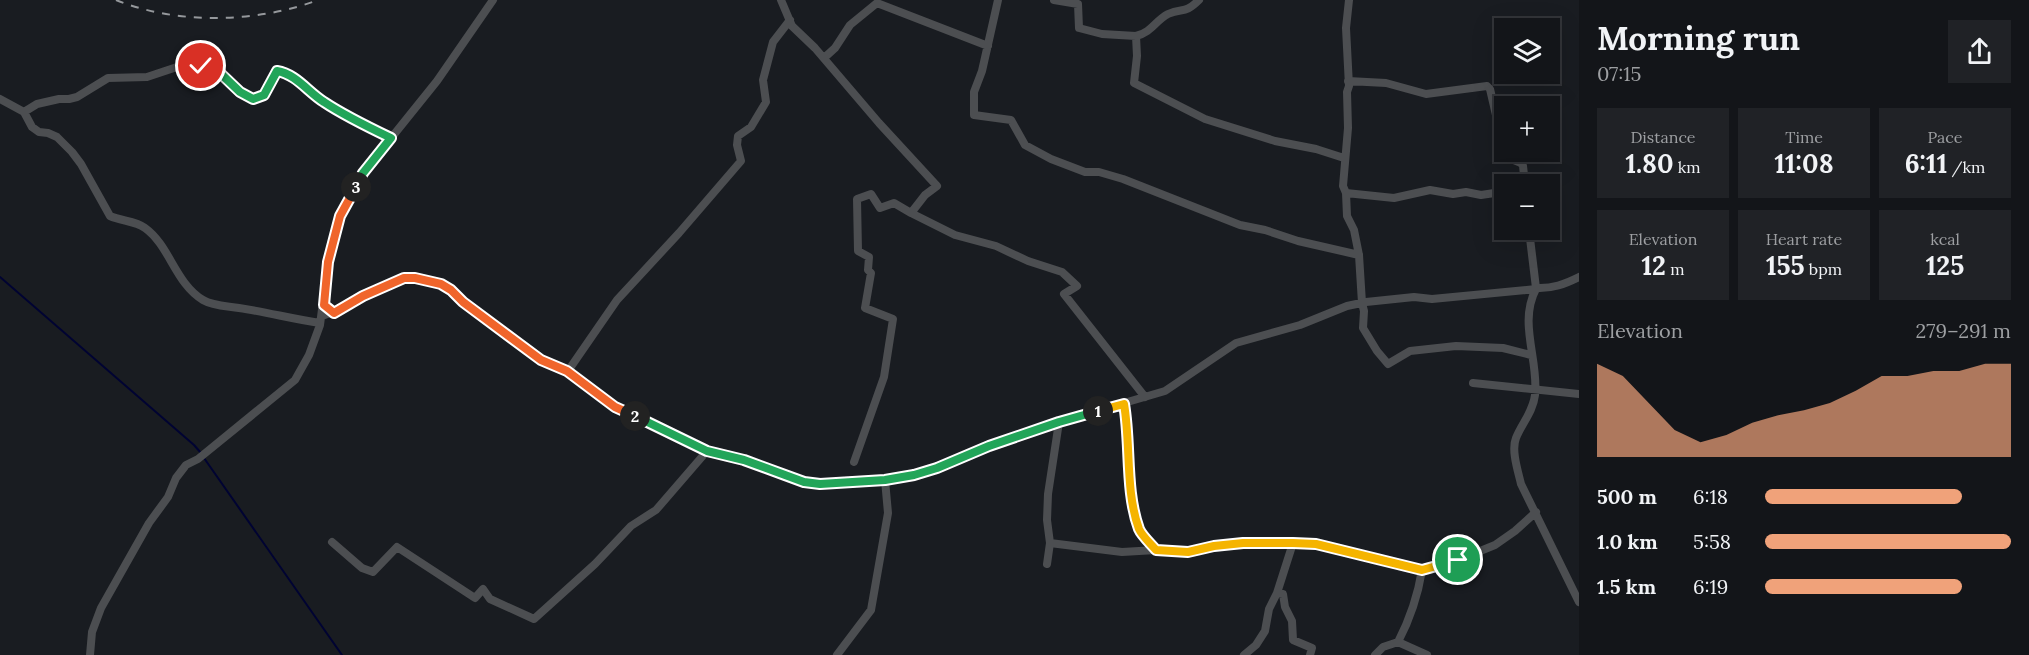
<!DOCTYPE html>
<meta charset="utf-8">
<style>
:root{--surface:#131519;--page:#202226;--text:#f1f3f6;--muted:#9d9fa2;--line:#323438;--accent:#f0a27a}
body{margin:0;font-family:Lora,serif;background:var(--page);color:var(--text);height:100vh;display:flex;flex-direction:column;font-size:22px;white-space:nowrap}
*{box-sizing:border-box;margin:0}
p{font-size:20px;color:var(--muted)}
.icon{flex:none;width:33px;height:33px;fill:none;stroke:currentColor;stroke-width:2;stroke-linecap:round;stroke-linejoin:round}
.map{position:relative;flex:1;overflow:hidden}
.sheet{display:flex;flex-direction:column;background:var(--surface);width:450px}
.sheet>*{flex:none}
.tools{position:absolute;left:1494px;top:18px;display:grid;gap:12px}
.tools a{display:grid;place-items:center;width:66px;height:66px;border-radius:0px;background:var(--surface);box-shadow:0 6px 24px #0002,0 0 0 2px var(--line);font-size:30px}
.pin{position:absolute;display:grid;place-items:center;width:51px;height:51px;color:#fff;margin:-26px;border:3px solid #fff;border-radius:50%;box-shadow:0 2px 6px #0007}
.km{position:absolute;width:30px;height:30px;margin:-15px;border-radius:50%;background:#222;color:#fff;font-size:16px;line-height:30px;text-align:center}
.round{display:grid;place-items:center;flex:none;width:63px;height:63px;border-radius:0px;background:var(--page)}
.summary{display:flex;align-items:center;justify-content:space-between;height:102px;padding:0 18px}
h1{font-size:33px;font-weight:700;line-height:45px}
.figures{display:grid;grid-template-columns:repeat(3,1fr);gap:9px;height:102px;padding:6px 18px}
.figures div{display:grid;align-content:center;border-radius:0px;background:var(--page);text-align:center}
.figures b{font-size:26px;font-weight:700}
.figures small{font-size:16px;font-weight:400}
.figures p{font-size:16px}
.chart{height:168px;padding:12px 18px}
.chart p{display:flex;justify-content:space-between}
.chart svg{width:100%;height:108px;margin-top:6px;fill:var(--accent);opacity:.7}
ul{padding:0 18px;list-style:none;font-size:20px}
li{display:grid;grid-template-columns:96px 72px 1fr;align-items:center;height:45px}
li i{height:15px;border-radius:8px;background:var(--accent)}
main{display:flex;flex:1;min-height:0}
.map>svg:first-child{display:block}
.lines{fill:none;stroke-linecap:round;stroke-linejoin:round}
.stream{stroke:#000332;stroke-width:2}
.minor{stroke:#4c4e51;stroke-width:8}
.rail{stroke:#95989c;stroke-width:2;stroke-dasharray:8 8;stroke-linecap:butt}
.split-1-casing{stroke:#fff;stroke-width:12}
.split-2-casing{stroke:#fff;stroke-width:12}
.split-3-casing{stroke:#fff;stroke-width:12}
.split-4-casing{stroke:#fff;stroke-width:12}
.split-1{stroke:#f5b400;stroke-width:8}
.split-2{stroke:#22a559;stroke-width:8}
.split-3{stroke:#f0652b;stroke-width:8}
.split-4{stroke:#22a559;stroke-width:8}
</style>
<main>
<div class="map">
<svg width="1579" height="655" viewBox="0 0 1579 655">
<rect width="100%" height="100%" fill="#191c21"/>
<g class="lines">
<!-- stream -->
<path class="stream" d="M0,277l194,168 7,8
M204,458l138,197"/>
<!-- minor -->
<path class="minor" d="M781,0l11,26 23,22 64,75 58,63 -12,9 -14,18 -17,-10 -14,5 -9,-14 -14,5 1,52 11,6 -1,13 3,3 -6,35 28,11 -9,58 -30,85
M998,0l-16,71 -8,21v23l37,5 14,25 26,14 34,13h14l24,7 117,46 25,5 33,11 61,14
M1054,0l24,4 1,24 23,6 34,2 1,20 -3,27 71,36 70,22 41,8 28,9
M1349,0l-3,28 3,58 -2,6 1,36 -5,58 3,7 1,23 7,14 5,25 3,48 2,8 -1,17 14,23 11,13 22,-13 46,-5 47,2 28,7
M1136,36c16,-4 19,-15 32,-22 15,-7 16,1 31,-14
M824,58l11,-10 15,-23 27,-22 111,43
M1348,81l38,2 40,11 61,-8 3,3 6,26 8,16
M0,99l24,13 8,15 7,5 9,1 9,4 15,15 9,12 29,52c11,5 26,5 35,12 25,18 30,55 58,72 10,6 24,6 36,8 27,4 54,11 81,15
M24,112l13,-8 22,-5h10l8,-2 31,-19 39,-1 30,-10 14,-2 27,6 22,21 13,7 11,-4 13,-24c19,4 31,20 47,31 21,14 44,25 67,36
M1508,152l1,6 12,5 2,3 2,18
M1346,193l48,5 36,-8 23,4 13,-2 15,3 20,-3 3,2
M911,213l44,22 41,11 32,15 34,11 15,14 -13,8 81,103
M1529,230l7,58
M1536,289c-18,34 3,71 -1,106 -2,17 -13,28 -19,43 -5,12 2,33 5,46l58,118
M322,316l19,-7 22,-13 41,-18h11l26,6 10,6 12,11 78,59 27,11 46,36 93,44 37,9 60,22 16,2 65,-4 44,-9 60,-25 70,-24 106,-31 71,-48 64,-18 47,-19 19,-4 48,-5 18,2 104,-10v-1c16,1 29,-4 43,-11
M568,371l49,-71 62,-67 62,-72 -4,-16 1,-9 13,-9 15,-25 -3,-22 10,-38 17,-22
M1473,383l106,11
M1124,404c7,40 1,87 15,125 3,7 12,15 17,21l32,2 26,-6 29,-3 73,1 106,26 36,-10 37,-15 20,-14 21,-19
M332,542l30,26 11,4 24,-25 78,51 8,-9 7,10 44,20 61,-55 36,-38 25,-16 51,-59
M1050,543l72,9 34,-2
M1047,564l3,-21 -3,-23 1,-26 11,-72
M1422,570c-4,25 -12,49 -24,72l29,13
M1277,593l6,1 2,13 7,14 1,19 19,8 -2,7
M90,655l2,-23 9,-24 48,-85 19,-26 8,-19 10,-13 12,-6 97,-79 14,-25 11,-30 8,-63 12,-46 23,-43 74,-92 56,-81
M837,655l34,-45 17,-97 -3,-33
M1244,655l12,-10 9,-14 4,-22 8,-16 16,-50
M1375,655l8,-8 15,-5"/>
<!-- rail -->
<path class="rail" d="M116,0c61,25 141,23 202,0"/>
</g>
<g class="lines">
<defs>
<path id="split-1" d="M1098,411l26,-7c7,40 1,87 15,125 3,7 12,15 17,21l32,2 26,-6 29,-3h50l23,1 106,26 36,-10"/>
<path id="split-2" d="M635,416l72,35 37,9 60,22 16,2 65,-4 29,-5 23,-7 52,-22 70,-24 39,-11"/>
<path id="split-3" d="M356,187l-16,29 -12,46 -4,43 10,8 29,-17 41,-18h11l26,6 10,6 12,12 78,58 26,11 48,36 20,9"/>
<path id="split-4" d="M201,66l17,5 22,21 13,7 11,-4 13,-24c19,3 31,21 47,31 21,14 44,25 67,36l-28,35 -7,14"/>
</defs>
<!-- split-1 casing -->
<use href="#split-1" class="split-1-casing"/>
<!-- split-2 casing -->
<use href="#split-2" class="split-2-casing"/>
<!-- split-3 casing -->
<use href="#split-3" class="split-3-casing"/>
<!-- split-4 casing -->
<use href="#split-4" class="split-4-casing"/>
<!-- split-1 -->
<use href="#split-1" class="split-1"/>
<!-- split-2 -->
<use href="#split-2" class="split-2"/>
<!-- split-3 -->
<use href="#split-3" class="split-3"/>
<!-- split-4 -->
<use href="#split-4" class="split-4"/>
</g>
</svg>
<div class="tools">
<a><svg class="icon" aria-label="layers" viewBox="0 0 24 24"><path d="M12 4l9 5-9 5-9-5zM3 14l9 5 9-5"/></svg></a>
<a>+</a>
<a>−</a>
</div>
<div class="pin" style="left:1458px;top:560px;background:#1e9e55"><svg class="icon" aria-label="arrive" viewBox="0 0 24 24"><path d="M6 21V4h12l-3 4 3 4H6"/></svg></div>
<div class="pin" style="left:201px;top:66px;background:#d93025"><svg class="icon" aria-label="check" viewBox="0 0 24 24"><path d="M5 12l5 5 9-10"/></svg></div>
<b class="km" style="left:1098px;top:411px">1</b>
<b class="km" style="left:635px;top:416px">2</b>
<b class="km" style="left:356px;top:187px">3</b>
</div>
<section class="sheet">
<div class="summary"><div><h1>Morning run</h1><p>07:15</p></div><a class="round"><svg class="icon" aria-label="share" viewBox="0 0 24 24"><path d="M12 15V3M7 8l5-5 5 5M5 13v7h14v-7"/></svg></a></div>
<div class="figures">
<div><p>Distance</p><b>1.80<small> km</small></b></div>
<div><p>Time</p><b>11:08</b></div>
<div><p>Pace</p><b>6:11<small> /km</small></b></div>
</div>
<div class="figures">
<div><p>Elevation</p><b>12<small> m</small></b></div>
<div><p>Heart rate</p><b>155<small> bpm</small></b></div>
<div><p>kcal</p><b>125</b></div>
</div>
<div class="chart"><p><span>Elevation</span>279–291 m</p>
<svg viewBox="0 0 160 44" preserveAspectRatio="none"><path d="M0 44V6L10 11L20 22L30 33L40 38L50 35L60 30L70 27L80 25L90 22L100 17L110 11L120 11L130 9L140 9L150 6L160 6V44z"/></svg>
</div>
<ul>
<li><b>500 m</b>6:18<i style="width:80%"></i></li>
<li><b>1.0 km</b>5:58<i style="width:100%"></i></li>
<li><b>1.5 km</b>6:19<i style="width:80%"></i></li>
</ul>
</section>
</main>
